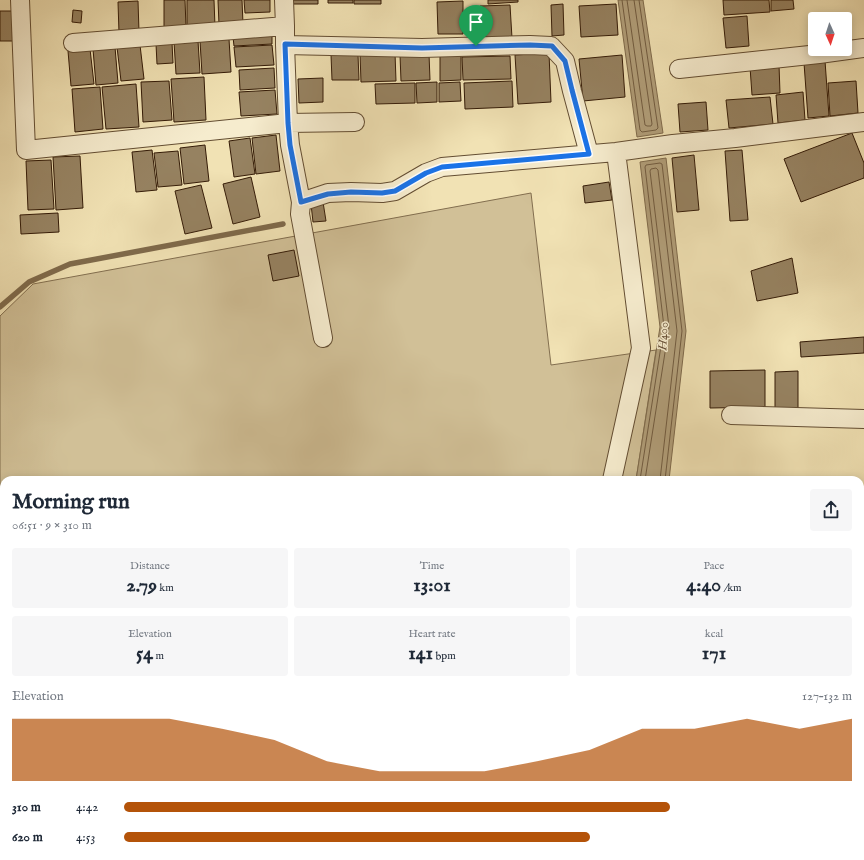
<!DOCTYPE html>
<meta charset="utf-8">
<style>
:root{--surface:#fff;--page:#f6f6f7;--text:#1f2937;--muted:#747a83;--accent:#b45309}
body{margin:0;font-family:"IM FELL English",serif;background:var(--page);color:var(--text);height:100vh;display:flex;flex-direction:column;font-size:15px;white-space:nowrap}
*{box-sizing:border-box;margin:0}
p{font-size:13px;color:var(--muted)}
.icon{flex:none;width:22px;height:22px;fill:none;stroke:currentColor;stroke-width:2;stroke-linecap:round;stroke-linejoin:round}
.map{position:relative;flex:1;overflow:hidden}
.sheet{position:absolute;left:0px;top:476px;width:864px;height:384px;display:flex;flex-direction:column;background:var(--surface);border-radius:12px 12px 0 0;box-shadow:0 2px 10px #0003}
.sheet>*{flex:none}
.needle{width:26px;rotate:177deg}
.buttons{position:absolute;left:808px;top:12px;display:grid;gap:8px}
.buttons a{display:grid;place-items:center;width:44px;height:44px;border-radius:4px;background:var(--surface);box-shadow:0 2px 10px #0003;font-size:20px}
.pin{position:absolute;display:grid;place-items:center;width:34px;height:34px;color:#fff;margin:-41px -17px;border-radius:50% 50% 50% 0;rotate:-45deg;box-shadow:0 0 4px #0007}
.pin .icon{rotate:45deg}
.round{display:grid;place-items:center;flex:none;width:42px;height:42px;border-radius:4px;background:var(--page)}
.overview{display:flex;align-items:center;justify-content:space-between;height:68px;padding:0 12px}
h1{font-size:22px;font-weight:700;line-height:30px}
.figures{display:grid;grid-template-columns:repeat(3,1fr);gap:6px;height:68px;padding:4px 12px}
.figures div{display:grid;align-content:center;border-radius:4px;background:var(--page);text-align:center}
.figures b{font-size:20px;font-weight:700}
.figures small{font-size:11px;font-weight:400}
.figures p{font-size:11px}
.chart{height:112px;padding:8px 12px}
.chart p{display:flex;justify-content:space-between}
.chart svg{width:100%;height:72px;margin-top:4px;fill:var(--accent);opacity:.7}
ul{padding:0 12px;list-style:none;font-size:13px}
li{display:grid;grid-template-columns:64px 48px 1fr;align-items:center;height:30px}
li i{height:10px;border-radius:5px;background:var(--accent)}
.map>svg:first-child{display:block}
.green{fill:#d1c097;stroke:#826e4f}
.water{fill:#b19e79;stroke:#7f6a4b}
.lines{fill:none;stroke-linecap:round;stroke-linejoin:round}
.shore{stroke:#725c40;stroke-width:1}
.stream{stroke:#7f6a4b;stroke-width:5.5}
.building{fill:#968261;stroke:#341b07}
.lane-casing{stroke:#634d32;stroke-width:10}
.street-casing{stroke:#634d32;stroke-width:20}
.primary-casing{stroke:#341b07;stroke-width:24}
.lane{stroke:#f6ecce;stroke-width:9}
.street{stroke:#f6ecce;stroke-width:18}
.primary{stroke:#f1e2b4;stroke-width:22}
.route-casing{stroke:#fff;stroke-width:8}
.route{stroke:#1a73e8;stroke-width:5}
.labels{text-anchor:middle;stroke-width:3;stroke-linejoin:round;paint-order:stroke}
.water-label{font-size:12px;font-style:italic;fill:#664f35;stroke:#f6ecce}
</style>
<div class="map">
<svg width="864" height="860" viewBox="0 0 864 860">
<rect width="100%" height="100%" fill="#f1e2b4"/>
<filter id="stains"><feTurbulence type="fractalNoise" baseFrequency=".005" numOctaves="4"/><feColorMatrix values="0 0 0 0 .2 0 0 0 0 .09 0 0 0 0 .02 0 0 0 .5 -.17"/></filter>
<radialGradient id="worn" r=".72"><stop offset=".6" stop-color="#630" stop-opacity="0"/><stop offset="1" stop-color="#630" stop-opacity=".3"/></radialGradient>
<!-- green -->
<path class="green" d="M531,193l20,172 105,-15 -20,130h-632v361l-4,2v-527l33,-32z
M282,856h185l-9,4h-186z
M543,856h228l-2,4h-236z"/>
<!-- water -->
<path class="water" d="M618,0h25l20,133 -26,4z
M666,158l20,173 -17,149h-33l24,-153 -20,-165z
M860,515h4v32l-4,13z
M4,841v15h278l-10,4h-272v-17z"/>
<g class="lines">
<!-- shore -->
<path class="shore" d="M622,0l18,130 2,2 14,-2 2,-2 -19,-128
M627,0l18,125 2,1h4l1,-2 -18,-124
M640,480l24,-153 -19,-160 1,-2 14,-2 2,1 20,167 -17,149
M645,480l24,-153 -19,-156 1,-2 5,-1 2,2 19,161 -17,149"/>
<!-- stream -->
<path class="stream" d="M0,307l29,-25 41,-18 213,-40"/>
</g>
<!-- building -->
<path class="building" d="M164,0h21l1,27h-22z
M187,0h27l1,27 -28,1z
M218,0h24l1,24 -24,1z
M244,0h26v12l-25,1z
M291,0h27v4h-26z
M328,0h25v3h-25z
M354,0h27v4h-27z
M488,0h30v2l-30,2z
M723,0h46l1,12 -46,3z
M771,0h22l1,9 -23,2z
M138,1l1,31 -20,1 -1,-31z
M463,1v33h-25l-1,-32z
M563,4l1,31 -12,1 -1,-31z
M616,4l2,31 -37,2 -2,-31z
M510,5l2,33 -30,2 -2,-34z
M73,10l9,1 -1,12 -9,-1z
M0,11h15l-2,30h-13z
M747,16l2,30 -23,2 -3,-30z
M272,35v9l-38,2 -1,-9z
M229,39l2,33 -29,2 -2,-33z
M198,41l2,32 -24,1 -2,-32z
M172,43l1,20 -16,1 -1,-20z
M140,45l4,34 -23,2 -4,-34z
M272,45l2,20 -38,2 -2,-20z
M115,47l3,36 -22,2 -3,-36z
M90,49l4,35 -23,2 -3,-35z
M395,53l1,28 -35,1 -1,-28z
M549,53l2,49 -33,2 -3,-49z
M429,54l1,26 -29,1 -1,-26z
M331,55h27l1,25h-27z
M440,55h21v25l-21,1z
M622,55l3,42 -42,4 -4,-42z
M510,56l1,23 -48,1 -1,-23z
M825,61l4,55 -21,2 -4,-55z
M779,65l1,28 -28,2 -2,-28z
M274,68l1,20 -35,2 -1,-20z
M204,77l2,43 -32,2 -3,-43z
M323,78v24l-24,1 -1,-24z
M169,81l3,39 -29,2 -2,-40z
M512,81l1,26 -48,2 -1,-26z
M856,81l2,32 -28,3 -2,-33z
M437,82v20l-20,1 -1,-20z
M460,82l1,19 -22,1v-19z
M415,83v20l-39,1 -1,-20z
M136,84l3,43 -33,2 -4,-42z
M100,87l3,42 -28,3 -3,-43z
M275,90l2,24 -36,2 -2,-24z
M803,92l2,28 -27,3 -2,-28z
M770,97l3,27 -44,4 -3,-28z
M706,102l2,28 -28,2 -2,-28z
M852,133l12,30v15l-63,24 -17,-43z
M276,135l4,36 -24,3 -4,-36z
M250,138l5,36 -21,3 -5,-36z
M205,145l4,36 -25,3 -4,-36z
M152,150l5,40 -21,2 -4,-40z
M742,150l6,70 -18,1 -5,-70z
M178,151l4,34 -24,2 -4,-34z
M694,155l5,55 -22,2 -5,-54z
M80,156l3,52 -27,2 -3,-53z
M51,160l3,49 -26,1 -2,-49z
M251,177l9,40 -27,7 -10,-40z
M609,182l3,18 -27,3 -2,-17z
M201,185l11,43 -27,6 -10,-43z
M323,202l3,19 -13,1 -2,-18z
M58,213l1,19 -38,2 -1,-19z
M294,250l5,26 -26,5 -5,-26z
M792,258l6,35 -41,8 -6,-30z
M864,337v16l-63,4 -1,-15z
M765,370v37l-55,1v-37z
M798,371v37h-23v-36z"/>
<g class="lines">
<defs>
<path id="lane" d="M860,835l4,1"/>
<path id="street" d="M20,0l6,150 262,-27 67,-1
M284,0l1,26v19l3,78 2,22 11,57 -1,12 23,124
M73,43l212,-17
M285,45l137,3 108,-3 21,1 14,15 7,30 17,63
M679,69l140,-15 45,-6
M301,202l27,-9 23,-1 31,1 13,-2 31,-18 16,-6 174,-15 57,-8 62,-6 129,-16
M731,415l133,4
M612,480l29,-132 -25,-196"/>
<path id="primary" d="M860,612l4,-13
M860,690l4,-13
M789,860l1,-4
M814,860l1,-4"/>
</defs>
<!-- lane casing -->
<use href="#lane" class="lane-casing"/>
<!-- street casing -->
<use href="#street" class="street-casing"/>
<!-- primary casing -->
<use href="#primary" class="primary-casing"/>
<!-- lane -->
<use href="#lane" class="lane"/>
<!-- street -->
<use href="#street" class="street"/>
<!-- primary -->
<use href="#primary" class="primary"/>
</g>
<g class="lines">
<defs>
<path id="route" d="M285,44l137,4 108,-3 22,1 13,15 7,29 17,64 -147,13 -16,6 -31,18 -13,2 -31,-1 -23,2 -27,8 -11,-57 -2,-22z"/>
</defs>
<!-- route casing -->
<use href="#route" class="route-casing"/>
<!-- route -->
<use href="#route" class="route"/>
</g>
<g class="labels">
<!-- water labels -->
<g class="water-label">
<text transform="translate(663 336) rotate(-87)" y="4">H400</text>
</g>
</g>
<rect width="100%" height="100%" filter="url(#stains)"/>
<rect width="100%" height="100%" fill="url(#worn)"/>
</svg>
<div class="buttons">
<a><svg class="needle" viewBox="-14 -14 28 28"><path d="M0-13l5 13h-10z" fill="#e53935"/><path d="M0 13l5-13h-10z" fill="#747a83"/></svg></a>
</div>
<div class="pin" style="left:476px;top:46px;background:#1e9e55"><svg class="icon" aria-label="arrive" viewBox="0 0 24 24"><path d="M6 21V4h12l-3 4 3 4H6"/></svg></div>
<section class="sheet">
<div class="overview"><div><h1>Morning run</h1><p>06:51 · 9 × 310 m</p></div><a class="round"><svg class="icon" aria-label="share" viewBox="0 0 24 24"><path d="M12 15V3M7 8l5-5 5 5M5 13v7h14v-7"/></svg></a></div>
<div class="figures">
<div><p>Distance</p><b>2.79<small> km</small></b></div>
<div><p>Time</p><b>13:01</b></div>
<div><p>Pace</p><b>4:40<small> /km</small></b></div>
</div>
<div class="figures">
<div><p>Elevation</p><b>54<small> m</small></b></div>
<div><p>Heart rate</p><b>141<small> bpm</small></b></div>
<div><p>kcal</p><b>171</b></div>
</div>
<div class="chart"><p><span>Elevation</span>127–132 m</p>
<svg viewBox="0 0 160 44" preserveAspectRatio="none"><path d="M0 44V6L10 6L20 6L30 6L40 12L50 19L60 32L70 38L80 38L90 38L100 32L110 25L120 12L130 12L140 6L150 12L160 6V44z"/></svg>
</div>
<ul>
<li><b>310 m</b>4:42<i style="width:75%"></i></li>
<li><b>620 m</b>4:53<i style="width:64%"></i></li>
</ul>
</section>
</div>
